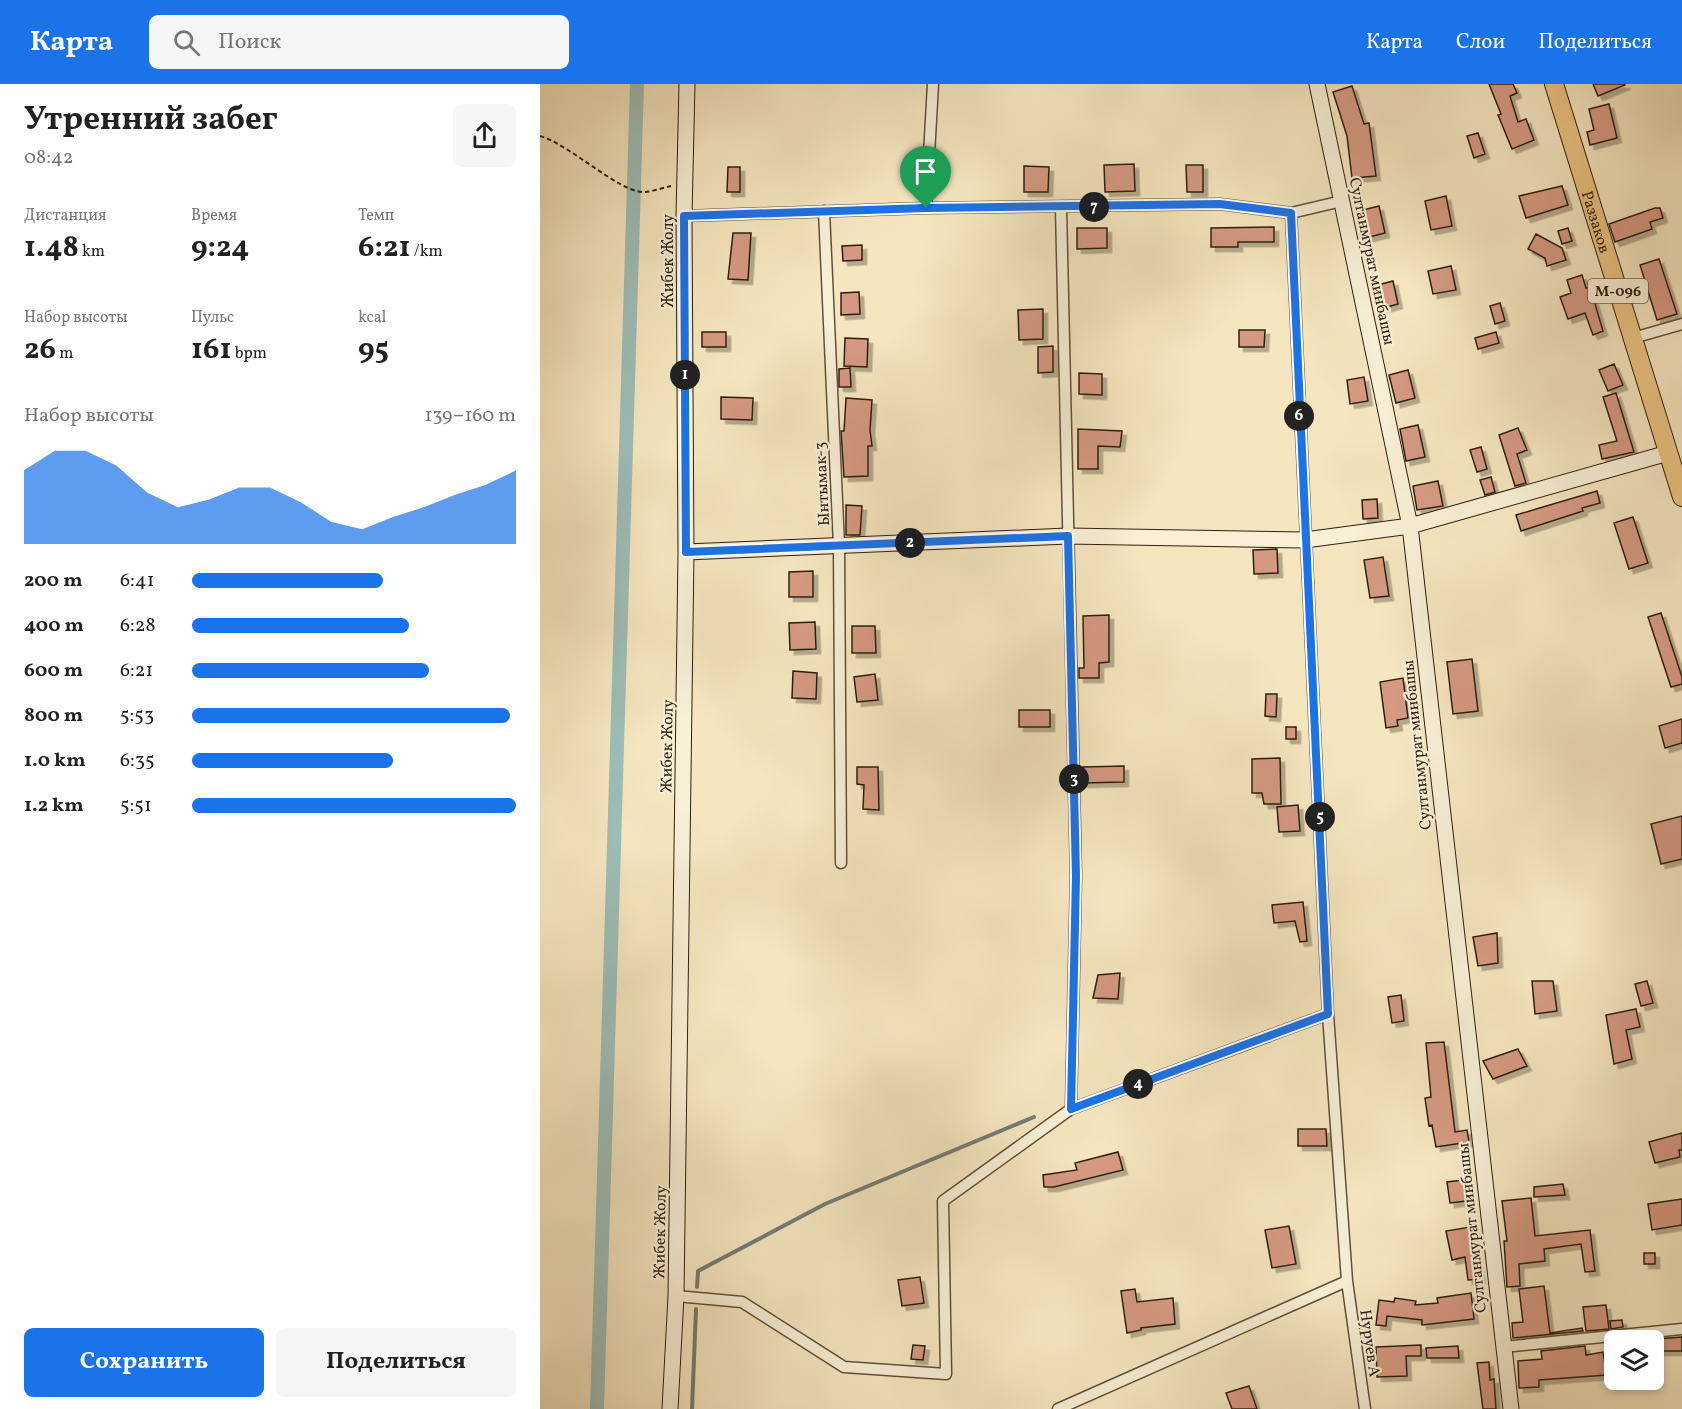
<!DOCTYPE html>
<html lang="ru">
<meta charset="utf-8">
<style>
:root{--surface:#fff;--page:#f6f6f6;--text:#222;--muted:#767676;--accent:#1a73e8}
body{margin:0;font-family:Vollkorn,serif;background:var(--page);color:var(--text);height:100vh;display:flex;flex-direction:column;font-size:22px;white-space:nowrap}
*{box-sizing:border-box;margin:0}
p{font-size:20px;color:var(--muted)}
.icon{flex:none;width:33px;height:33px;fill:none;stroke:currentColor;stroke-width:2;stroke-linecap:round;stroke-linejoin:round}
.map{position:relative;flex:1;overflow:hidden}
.side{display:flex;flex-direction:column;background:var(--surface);width:540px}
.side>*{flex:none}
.tools{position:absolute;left:1064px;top:1246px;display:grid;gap:12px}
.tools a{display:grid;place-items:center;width:60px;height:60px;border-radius:9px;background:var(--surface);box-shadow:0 3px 9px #0003;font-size:30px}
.pin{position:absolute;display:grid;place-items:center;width:51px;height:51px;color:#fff;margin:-62px -26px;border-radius:50% 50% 50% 0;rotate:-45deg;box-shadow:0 0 6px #0007}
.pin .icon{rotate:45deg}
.km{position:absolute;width:30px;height:30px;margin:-15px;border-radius:50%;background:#222;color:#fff;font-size:16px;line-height:30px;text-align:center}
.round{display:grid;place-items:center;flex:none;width:63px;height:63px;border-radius:9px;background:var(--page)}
.head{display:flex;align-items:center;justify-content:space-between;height:102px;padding:0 24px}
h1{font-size:33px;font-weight:700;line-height:45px}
.figures{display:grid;grid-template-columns:repeat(3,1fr);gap:9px;height:102px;padding:6px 24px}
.figures div{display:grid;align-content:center}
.figures b{font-size:30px;font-weight:700}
.figures small{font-size:16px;font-weight:400}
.figures p{font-size:16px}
.chart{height:168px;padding:12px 24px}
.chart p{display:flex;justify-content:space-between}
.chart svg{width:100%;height:108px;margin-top:6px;fill:var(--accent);opacity:.7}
.primary-button{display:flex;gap:12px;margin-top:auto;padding:12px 24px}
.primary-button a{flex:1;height:69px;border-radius:9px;background:var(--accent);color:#fff;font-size:24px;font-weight:700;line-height:69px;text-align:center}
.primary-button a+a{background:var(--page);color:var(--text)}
ul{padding:0 24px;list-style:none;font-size:20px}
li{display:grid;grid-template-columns:96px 72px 1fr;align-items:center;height:45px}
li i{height:15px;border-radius:8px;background:var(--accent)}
header{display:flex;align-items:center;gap:36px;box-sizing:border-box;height:84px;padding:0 30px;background:var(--accent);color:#fff}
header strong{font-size:28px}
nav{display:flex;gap:33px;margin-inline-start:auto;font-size:21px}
.search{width:420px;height:54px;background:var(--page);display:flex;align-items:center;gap:15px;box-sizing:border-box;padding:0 21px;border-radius:9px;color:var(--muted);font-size:22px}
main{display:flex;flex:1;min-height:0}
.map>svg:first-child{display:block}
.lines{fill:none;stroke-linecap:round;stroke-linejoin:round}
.stream{stroke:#717e75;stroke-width:4}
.canal{stroke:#9dbeb8;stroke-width:14}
.building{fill:#d59981;stroke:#2f1f11;stroke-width:1.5;filter:url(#shadow)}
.street-casing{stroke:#60513c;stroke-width:13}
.secondary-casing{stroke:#2f1f11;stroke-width:17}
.primary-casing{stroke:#2f1f11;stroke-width:20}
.path{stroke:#2f1f11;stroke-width:2;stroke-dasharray:4.5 3;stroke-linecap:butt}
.street{stroke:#f8efd5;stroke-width:10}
.secondary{stroke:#f8efd5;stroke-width:15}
.primary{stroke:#eac380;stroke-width:18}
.route-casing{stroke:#fff;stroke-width:12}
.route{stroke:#1a73e8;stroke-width:8}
.labels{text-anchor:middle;stroke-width:4.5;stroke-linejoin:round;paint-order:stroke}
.shield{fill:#f8efd5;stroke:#6b5d4c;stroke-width:1.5}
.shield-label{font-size:15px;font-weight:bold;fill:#2f1f11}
.street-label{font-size:16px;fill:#2f1f11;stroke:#f8efd5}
</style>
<header>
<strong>Карта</strong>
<div class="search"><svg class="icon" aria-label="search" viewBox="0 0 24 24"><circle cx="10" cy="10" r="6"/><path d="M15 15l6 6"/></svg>Поиск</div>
<nav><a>Карта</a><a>Слои</a><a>Поделиться</a></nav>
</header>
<main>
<section class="side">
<div class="head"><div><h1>Утренний забег</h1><p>08:42</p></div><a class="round"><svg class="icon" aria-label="share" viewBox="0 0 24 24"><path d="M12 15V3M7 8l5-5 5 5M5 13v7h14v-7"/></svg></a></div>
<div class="figures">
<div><p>Дистанция</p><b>1.48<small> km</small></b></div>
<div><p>Время</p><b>9:24</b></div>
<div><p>Темп</p><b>6:21<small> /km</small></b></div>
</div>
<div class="figures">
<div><p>Набор высоты</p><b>26<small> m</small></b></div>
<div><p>Пульс</p><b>161<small> bpm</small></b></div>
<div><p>kcal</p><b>95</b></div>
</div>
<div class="chart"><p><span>Набор высоты</span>139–160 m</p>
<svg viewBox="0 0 160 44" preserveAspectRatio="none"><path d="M0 44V14L10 6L20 6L30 12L40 23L50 29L60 26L70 21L80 21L90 27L100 35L110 38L120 33L130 29L140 24L150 20L160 14V44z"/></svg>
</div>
<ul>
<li><b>200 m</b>6:41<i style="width:59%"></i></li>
<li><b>400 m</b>6:28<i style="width:67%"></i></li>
<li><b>600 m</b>6:21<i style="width:73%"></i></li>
<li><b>800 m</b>5:53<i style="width:98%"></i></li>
<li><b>1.0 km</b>6:35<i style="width:62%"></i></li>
<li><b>1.2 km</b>5:51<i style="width:100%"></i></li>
</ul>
<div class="primary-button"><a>Сохранить</a><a>Поделиться</a></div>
</section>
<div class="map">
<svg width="1142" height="1325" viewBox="0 0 1142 1325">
<defs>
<filter id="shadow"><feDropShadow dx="4.5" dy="4.5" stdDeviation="0" flood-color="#0004"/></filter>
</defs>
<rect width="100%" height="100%" fill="#f5e6bf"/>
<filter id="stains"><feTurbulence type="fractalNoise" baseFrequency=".00333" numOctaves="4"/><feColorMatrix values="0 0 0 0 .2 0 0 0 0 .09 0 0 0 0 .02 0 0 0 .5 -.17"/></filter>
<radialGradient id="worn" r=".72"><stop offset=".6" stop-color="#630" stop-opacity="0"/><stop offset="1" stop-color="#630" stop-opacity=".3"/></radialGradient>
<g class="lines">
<!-- stream -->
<path class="stream" d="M157,1203l1,-16 127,-67 209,-87
M152,1325l4,-100"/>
<!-- canal -->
<path class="canal" d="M57,1325l40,-1325"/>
</g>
<!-- building -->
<path class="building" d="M949,0h24l4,9 -7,3 8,26 8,-3 8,21 -22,9 -14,-34 3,-1z
M1053,0h32v1l-27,11z
M812,2l12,38 5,-1 7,53 -24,2 -5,-42 -14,-44z
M1069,20l8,34 -27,7 -3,-13 7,-2 -5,-21z
M938,49l7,21 -11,4 -7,-22z
M594,80l1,27 -30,1 -1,-27z
M646,81h17v27h-16z
M484,82l25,1 -1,25h-24z
M188,83h12v25h-13z
M1022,102l6,19 -42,13 -7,-22z
M906,112l6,30 -21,4 -6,-29z
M839,122l6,27 -20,5 -6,-27z
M1115,124h5l3,10 -13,4 2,7 -37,13 -6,-18z
M734,143v15h-36v5h-27v-19z
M537,144h30v20l-30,1z
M1028,144l4,13 -10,3 -4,-13z
M193,149h18l-3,47 -20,-1z
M996,150l26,14 4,12 -19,6 -2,-8 -17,-9z
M322,161v15l-19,1 -1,-15z
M1119,175l18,55 -20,6 -17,-55z
M911,182l5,24 -23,4 -5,-23z
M1042,191l4,13 4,-1 13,44 -10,4 -8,-22 -17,6 -8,-22 11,-4 -4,-13z
M853,197l5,23 -18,5 -6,-23z
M319,208l1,22 -19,1v-22z
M960,219l5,18 -10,3 -5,-18z
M503,225v30l-24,1 -1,-30z
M699,246h26l-1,17h-25z
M162,248h24v15h-24z
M956,248l3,11 -21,6 -3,-11z
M305,254l23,1 -1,28 -23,-1z
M513,262v26l-15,1v-26z
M1074,280l9,21 -15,6 -9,-21z
M310,284l1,19h-12v-18z
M868,286l7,28 -19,5 -7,-28z
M539,289l23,1v21l-23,-1z
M824,293l4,24 -18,3 -3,-24z
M1076,309l18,59 -32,7 -3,-14 18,-4 -14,-44z
M181,313l32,1 -1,22 -31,-1z
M306,314l26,2 -2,30 2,16h-4v30l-24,1 -3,-46h3z
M878,341l7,32 -19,4 -6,-32z
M978,344l9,22 -10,4 9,29 -11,3 -16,-51z
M538,345l44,2 -2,16 -22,-1v23h-20z
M941,363l6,22 -10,3 -7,-22z
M951,393l4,15 -10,3 -5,-15z
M898,397l5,25 -26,4 -4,-24z
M1057,407l3,12 -18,5 1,3 -62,20 -5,-16z
M837,415l1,19 -15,1 -1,-19z
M306,421l16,1 -2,29h-14z
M1093,433l15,46 -19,6 -15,-46z
M737,465l1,24 -24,1 -1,-24z
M843,473l6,39 -19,2 -6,-38z
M273,487v26h-24v-25z
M1121,529l21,64v7l-11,3 -23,-70z
M569,531v47l-10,1v15h-20v-10h5l-1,-52z
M275,538l1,27 -26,1 -1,-27z
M312,542h23l1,27h-24z
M932,575l6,52 -25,3 -6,-52z
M253,587l24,2 -1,26 -24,-1z
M335,590l3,26 -21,2 -3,-25z
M863,594l5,40 -11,2 1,6 -12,2 -6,-46z
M726,610h11l-1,23 -11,-1z
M479,626h31v17h-31z
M1142,635v24l-17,5 -6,-22z
M746,643h10v12h-10z
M740,674l1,46h-17l-2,-11h-10v-34z
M584,682v16l-41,1v-16z
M317,683h21l1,43 -16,-1 1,-24 -7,-1z
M758,721l2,26 -21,1 -2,-25z
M1142,732v43l-21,5 -10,-40z
M763,818l4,39 -7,1 -5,-21 -21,2 -2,-18z
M957,849l1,30 -20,3 -5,-29z
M580,889l-2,26 -25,-1 5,-23z
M992,897h21l4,30 -22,3z
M1107,897l6,22 -12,3 -6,-22z
M861,911l3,26 -12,2 -4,-26z
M1096,925l4,18 -14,3 6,29 -18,5 -8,-49z
M904,958l11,90 12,-2 2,12 -33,5 -4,-22 -3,1 -4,-28 6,-1 -5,-54z
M978,965l9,17 -34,13 -10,-18z
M758,1045h28l1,17h-29z
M1142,1049v17h-3l1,7 -25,6 -6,-21z
M578,1068l5,18 -69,17h-10l-1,-12 34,-5 -2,-7z
M923,1096l3,21 -16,2 -3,-21z
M1023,1100l2,11 -31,2v-10z
M991,1114l4,38 55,-6 5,41 -10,1 -4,-28 -37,5 1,12 -26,3 1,22 -13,1 -3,-46h3l-5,-40z
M1142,1115v26l-30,5 -4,-26z
M749,1142l7,38 -24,4 -7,-38z
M930,1143l11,52 -13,1 -3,-23 -13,3 -6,-29z
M1104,1169h11v11h-11z
M380,1193l4,26 -22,3 -4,-26z
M1004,1202l6,47 32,-5 1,3 -70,7 -1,-15 11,-1 -4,-33z
M595,1205l2,13 36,-4 2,26 -34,4v2l-14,3 -6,-42z
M931,1209l3,26 -52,6v-5l-35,-4 -1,10 -10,-1 3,-25 15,2 1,-4 21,3 -1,4 23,-2 -1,-5z
M1066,1221l3,24 -23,2 -3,-24z
M1082,1236l1,7 -12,2 -1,-8z
M1142,1253v14h-24l-2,-12z
M373,1261l12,1 -2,14 -12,-1z
M881,1261v11h-15l1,20 -30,1 -1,-30z
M918,1262l1,12h-32l-1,-10z
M1045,1262l1,9 17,-3 4,23 -68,5v7l-20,1 -1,-27 24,-2 -1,-8z
M949,1278l1,18 4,-1 2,30h-13l-6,-46z
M709,1302l8,23h-25l-6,-16z"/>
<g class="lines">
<defs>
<path id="street" d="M386,124l7,-124
M521,124l15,668 -5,233
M284,127l15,335 2,317
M751,129l37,801 19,267 18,128
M144,132l242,-8 294,-4 71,9 51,-12
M1093,254l49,-14
M136,1212l66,6 102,65 102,7 -3,-173 128,-92 257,-95
M963,1263l179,-18
M518,1325l289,-128"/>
<path id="secondary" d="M777,0l93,442 101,883
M146,468l382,-16 237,4 105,-14 258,-73
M130,1325l6,-113 10,-744 -2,-336 3,-132"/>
<g id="primary">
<path id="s1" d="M1014,0l128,413"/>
</g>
</defs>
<!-- street casing -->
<use href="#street" class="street-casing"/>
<!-- secondary casing -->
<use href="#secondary" class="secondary-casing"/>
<!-- primary casing -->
<use href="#primary" class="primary-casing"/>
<!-- path -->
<path class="path" d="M0,52c29,8 79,56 103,56 9,0 19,-4 28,-6"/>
<!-- street -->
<use href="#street" class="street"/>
<!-- secondary -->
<use href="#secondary" class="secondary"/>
<!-- primary -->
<use href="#primary" class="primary"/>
</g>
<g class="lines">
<defs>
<path id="route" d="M680,120l71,9 37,801 -257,95 5,-233 -8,-340 -382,16 -2,-336 242,-8z"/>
</defs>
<!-- route casing -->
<use href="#route" class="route-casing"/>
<!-- route -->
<use href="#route" class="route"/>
</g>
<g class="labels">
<!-- shield labels -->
<rect class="shield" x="1048" y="195" width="60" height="24" rx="4.5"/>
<g class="shield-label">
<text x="1078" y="212">М-096</text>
</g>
<!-- street labels -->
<g class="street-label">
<text dy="6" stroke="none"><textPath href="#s1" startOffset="144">Раззаков</textPath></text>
<text transform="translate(127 177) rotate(-90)" y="6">Жибек Жолу</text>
<text transform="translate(833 177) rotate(78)" y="6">Султанмурат минбашы</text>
<text transform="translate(281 400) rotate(-93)" y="6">Ынтымак-3</text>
<text transform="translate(876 661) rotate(-96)" y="6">Султанмурат минбашы</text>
<text transform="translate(126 662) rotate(-89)" y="6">Жибек Жолу</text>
<text transform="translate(931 1144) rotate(-96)" y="6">Султанмурат минбашы</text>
<text transform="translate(119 1148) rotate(-89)" y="6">Жибек Жолу</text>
<text transform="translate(831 1259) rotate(82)" y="6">Нуруев А</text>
</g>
</g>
<rect width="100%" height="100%" filter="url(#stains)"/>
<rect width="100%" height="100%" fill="url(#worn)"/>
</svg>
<div class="tools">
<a><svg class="icon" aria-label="layers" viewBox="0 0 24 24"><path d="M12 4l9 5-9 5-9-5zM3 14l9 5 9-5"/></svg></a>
</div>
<div class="pin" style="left:386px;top:124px;background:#1e9e55"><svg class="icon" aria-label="arrive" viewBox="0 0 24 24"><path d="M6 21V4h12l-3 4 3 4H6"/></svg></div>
<b class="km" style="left:145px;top:291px">1</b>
<b class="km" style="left:370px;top:459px">2</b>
<b class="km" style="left:534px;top:695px">3</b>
<b class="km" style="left:598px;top:1000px">4</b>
<b class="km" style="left:780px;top:733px">5</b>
<b class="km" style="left:759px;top:332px">6</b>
<b class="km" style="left:554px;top:123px">7</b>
</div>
</main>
